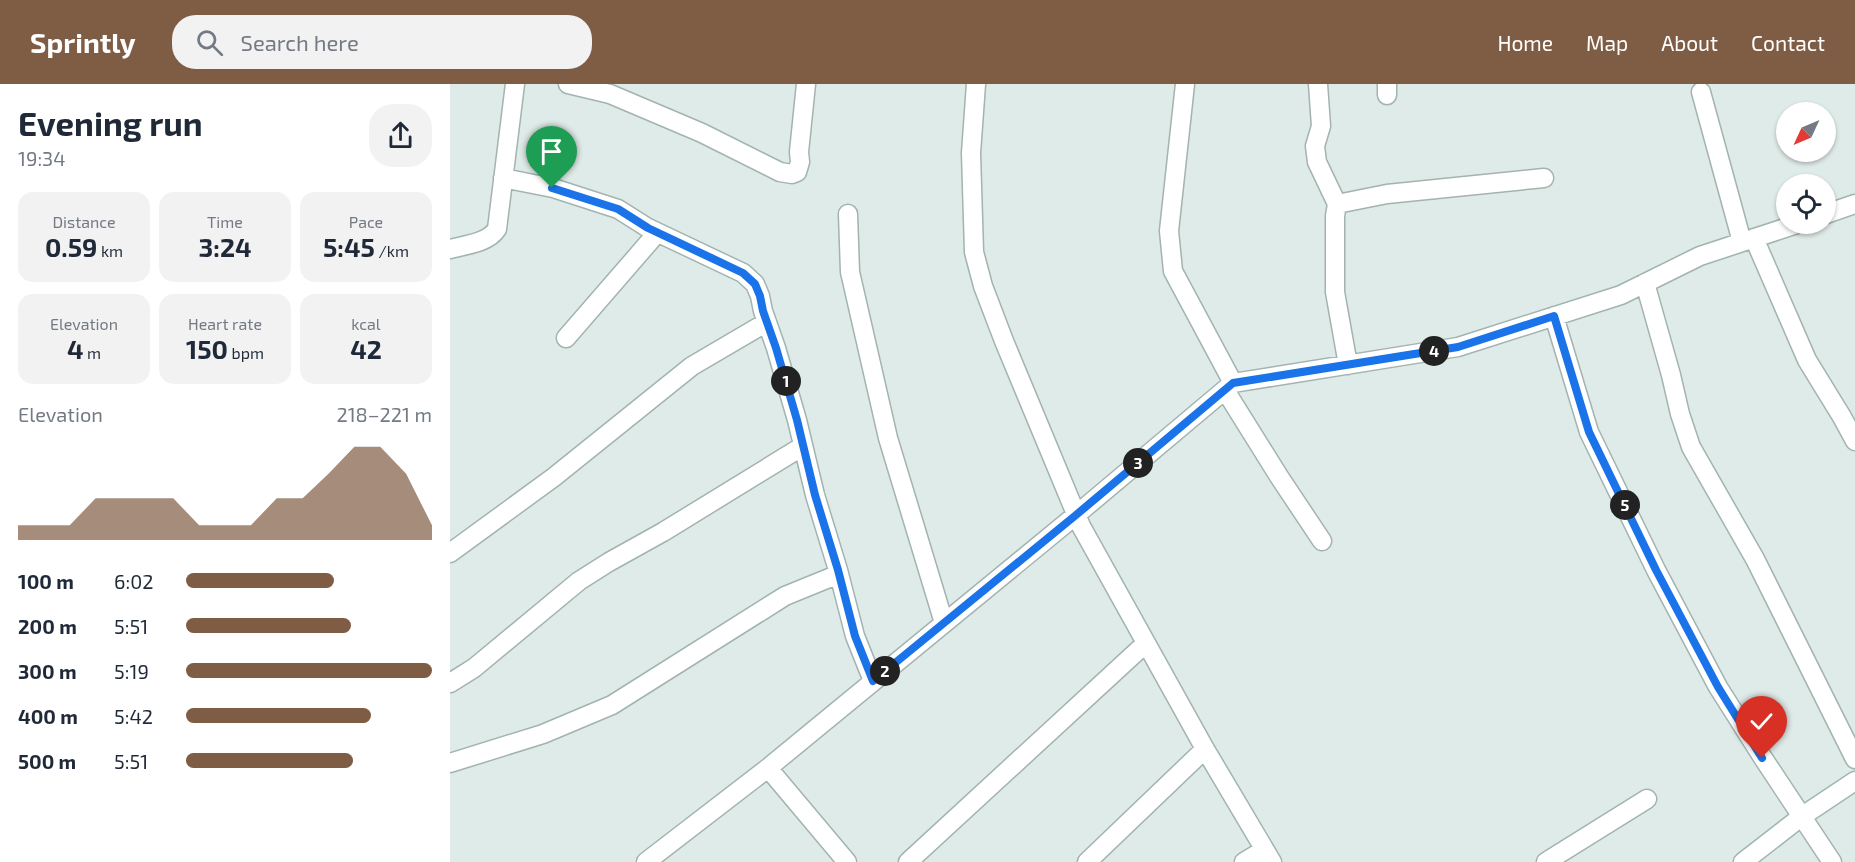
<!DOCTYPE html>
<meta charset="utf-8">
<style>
:root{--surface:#fff;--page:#f2f2f3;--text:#1f2937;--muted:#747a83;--accent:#7f5c44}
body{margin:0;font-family:"Exo 2",sans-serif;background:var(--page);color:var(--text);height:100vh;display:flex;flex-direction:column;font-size:22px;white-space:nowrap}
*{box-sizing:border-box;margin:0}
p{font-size:20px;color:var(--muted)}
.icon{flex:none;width:33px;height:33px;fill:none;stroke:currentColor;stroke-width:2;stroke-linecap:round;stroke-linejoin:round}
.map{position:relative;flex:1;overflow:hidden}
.sheet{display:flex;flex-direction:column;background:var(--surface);width:450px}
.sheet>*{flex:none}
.needle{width:39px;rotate:226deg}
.fabs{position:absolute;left:1326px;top:18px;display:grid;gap:12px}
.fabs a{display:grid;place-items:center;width:60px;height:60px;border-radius:50%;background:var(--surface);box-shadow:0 2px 4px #0004;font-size:30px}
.pin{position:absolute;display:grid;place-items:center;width:51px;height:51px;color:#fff;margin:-62px -26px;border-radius:50% 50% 50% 0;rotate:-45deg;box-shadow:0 0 6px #0007}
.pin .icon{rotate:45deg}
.km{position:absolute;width:30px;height:30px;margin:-15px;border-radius:50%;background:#222;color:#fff;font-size:16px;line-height:30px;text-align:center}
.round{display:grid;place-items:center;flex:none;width:63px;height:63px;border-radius:24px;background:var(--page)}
.overview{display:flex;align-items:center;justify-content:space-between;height:102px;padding:0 18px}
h1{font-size:33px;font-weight:700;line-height:45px}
.metrics{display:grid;grid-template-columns:repeat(3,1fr);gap:9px;height:102px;padding:6px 18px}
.metrics div{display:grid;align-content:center;border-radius:15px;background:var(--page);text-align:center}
.metrics b{font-size:26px;font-weight:700}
.metrics small{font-size:16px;font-weight:400}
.metrics p{font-size:16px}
.chart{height:168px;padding:12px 18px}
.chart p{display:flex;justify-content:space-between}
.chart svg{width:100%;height:108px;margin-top:6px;fill:var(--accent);opacity:.7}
ul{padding:0 18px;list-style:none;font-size:20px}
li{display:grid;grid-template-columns:96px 72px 1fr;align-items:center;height:45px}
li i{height:15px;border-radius:8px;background:var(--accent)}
header{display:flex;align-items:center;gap:36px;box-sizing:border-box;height:84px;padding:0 30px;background:var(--accent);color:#fff}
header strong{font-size:28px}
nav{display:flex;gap:33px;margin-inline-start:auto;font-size:21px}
.search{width:420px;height:54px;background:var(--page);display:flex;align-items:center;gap:15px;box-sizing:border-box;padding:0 21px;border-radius:24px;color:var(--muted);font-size:22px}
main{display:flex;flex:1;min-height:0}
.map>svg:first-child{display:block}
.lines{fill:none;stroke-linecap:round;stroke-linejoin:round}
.street-casing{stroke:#a2b3b0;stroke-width:21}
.secondary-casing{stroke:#9eb7b2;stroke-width:21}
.street{stroke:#fff;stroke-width:18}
.secondary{stroke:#fff;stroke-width:18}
.route-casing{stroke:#fff;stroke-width:12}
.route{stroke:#1a73e8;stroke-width:8}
</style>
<header>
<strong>Sprintly</strong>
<div class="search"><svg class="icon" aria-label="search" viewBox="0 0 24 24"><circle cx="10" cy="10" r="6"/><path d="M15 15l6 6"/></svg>Search here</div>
<nav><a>Home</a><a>Map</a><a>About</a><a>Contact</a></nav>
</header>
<main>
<section class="sheet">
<div class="overview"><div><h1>Evening run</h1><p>19:34</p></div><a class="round"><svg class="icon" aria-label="share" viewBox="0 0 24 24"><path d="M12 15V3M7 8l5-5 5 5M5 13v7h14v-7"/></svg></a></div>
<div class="metrics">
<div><p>Distance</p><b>0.59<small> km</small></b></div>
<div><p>Time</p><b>3:24</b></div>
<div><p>Pace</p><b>5:45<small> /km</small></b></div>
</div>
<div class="metrics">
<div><p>Elevation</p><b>4<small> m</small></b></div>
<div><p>Heart rate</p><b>150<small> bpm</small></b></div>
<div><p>kcal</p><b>42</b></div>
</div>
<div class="chart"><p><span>Elevation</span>218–221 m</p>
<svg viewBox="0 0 160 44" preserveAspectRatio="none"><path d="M0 44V38L10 38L20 38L30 27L40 27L50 27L60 27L70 38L80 38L90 38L100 27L110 27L120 17L130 6L140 6L150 17L160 38V44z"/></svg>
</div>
<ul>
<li><b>100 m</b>6:02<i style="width:60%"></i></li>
<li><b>200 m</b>5:51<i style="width:67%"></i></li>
<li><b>300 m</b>5:19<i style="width:100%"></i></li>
<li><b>400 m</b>5:42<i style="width:75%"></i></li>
<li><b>500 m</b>5:51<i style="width:68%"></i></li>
</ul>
</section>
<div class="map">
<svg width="1405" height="778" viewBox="0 0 1405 778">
<rect width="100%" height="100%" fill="#dfebe8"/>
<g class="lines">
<defs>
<path id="street" d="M118,0l42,10 92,39 78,39 12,2 5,-2 3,-10 -1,-10 7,-68
M526,0l-5,69 3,99 9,34 21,55 77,185 124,223 67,113
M735,0l-16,147 4,40 60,112
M868,0l3,42 -6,20 2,16 20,42
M1251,8l41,150
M937,11v-11
M53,94l50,10 65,21 30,19 95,45 12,11 5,12 3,15 13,37 21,72 18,75 23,75 17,66 18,45
M398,130l2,58 38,166 56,185
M1376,130l29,-10
M1304,154l53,122 35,57 13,24
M0,165c15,-4 38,-6 47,-20l18,-145
M1195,199l26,92 9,39 11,33 64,112 100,200
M1104,232l35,116 67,138 62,117 45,71 69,104
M116,254l91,-105
M898,281l-13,-73v-76l2,-12 50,-10 157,-16
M775,306l55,88 42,63
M0,469l104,-76 138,-111 75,-44
M0,599l24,-15 105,-87 30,-19 54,-30 140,-86
M0,679l93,-29 69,-29 173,-109 54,-22
M318,684l79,94
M196,778l122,-94 308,-253 157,-132 225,-36 163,-52 79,-39 97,-32
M458,778l237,-218
M637,778l118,-113
M794,778l20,-12
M1096,778l101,-63"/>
<path id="secondary" d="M1293,778l58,-45 54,-36"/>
</defs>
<!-- street casing -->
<use href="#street" class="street-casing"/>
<!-- secondary casing -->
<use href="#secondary" class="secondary-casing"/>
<!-- street -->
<use href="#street" class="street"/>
<!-- secondary -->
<use href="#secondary" class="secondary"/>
</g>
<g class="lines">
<defs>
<path id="route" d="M102,104l66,21 30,19 95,45 12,11 5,12 3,15 13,37 21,72 18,75 23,75 17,66 18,45 203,-166 157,-132 225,-36 96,-31 35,116 67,138 62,117 44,71"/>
</defs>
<!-- route casing -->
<use href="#route" class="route-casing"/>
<!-- route -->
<use href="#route" class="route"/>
</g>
</svg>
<div class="fabs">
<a><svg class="needle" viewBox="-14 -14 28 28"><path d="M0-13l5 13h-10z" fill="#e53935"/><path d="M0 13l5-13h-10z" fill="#747a83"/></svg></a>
<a><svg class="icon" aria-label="locate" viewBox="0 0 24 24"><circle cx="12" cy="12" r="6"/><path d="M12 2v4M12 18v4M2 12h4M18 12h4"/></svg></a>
</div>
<div class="pin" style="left:102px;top:104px;background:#1e9e55"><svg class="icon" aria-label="arrive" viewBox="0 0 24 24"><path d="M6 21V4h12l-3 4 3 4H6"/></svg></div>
<div class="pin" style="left:1312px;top:674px;background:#d93025"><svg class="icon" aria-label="check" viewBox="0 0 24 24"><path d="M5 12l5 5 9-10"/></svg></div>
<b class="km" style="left:336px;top:297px">1</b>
<b class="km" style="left:435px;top:587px">2</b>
<b class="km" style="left:688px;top:379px">3</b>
<b class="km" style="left:984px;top:267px">4</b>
<b class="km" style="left:1175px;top:421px">5</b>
</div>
</main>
